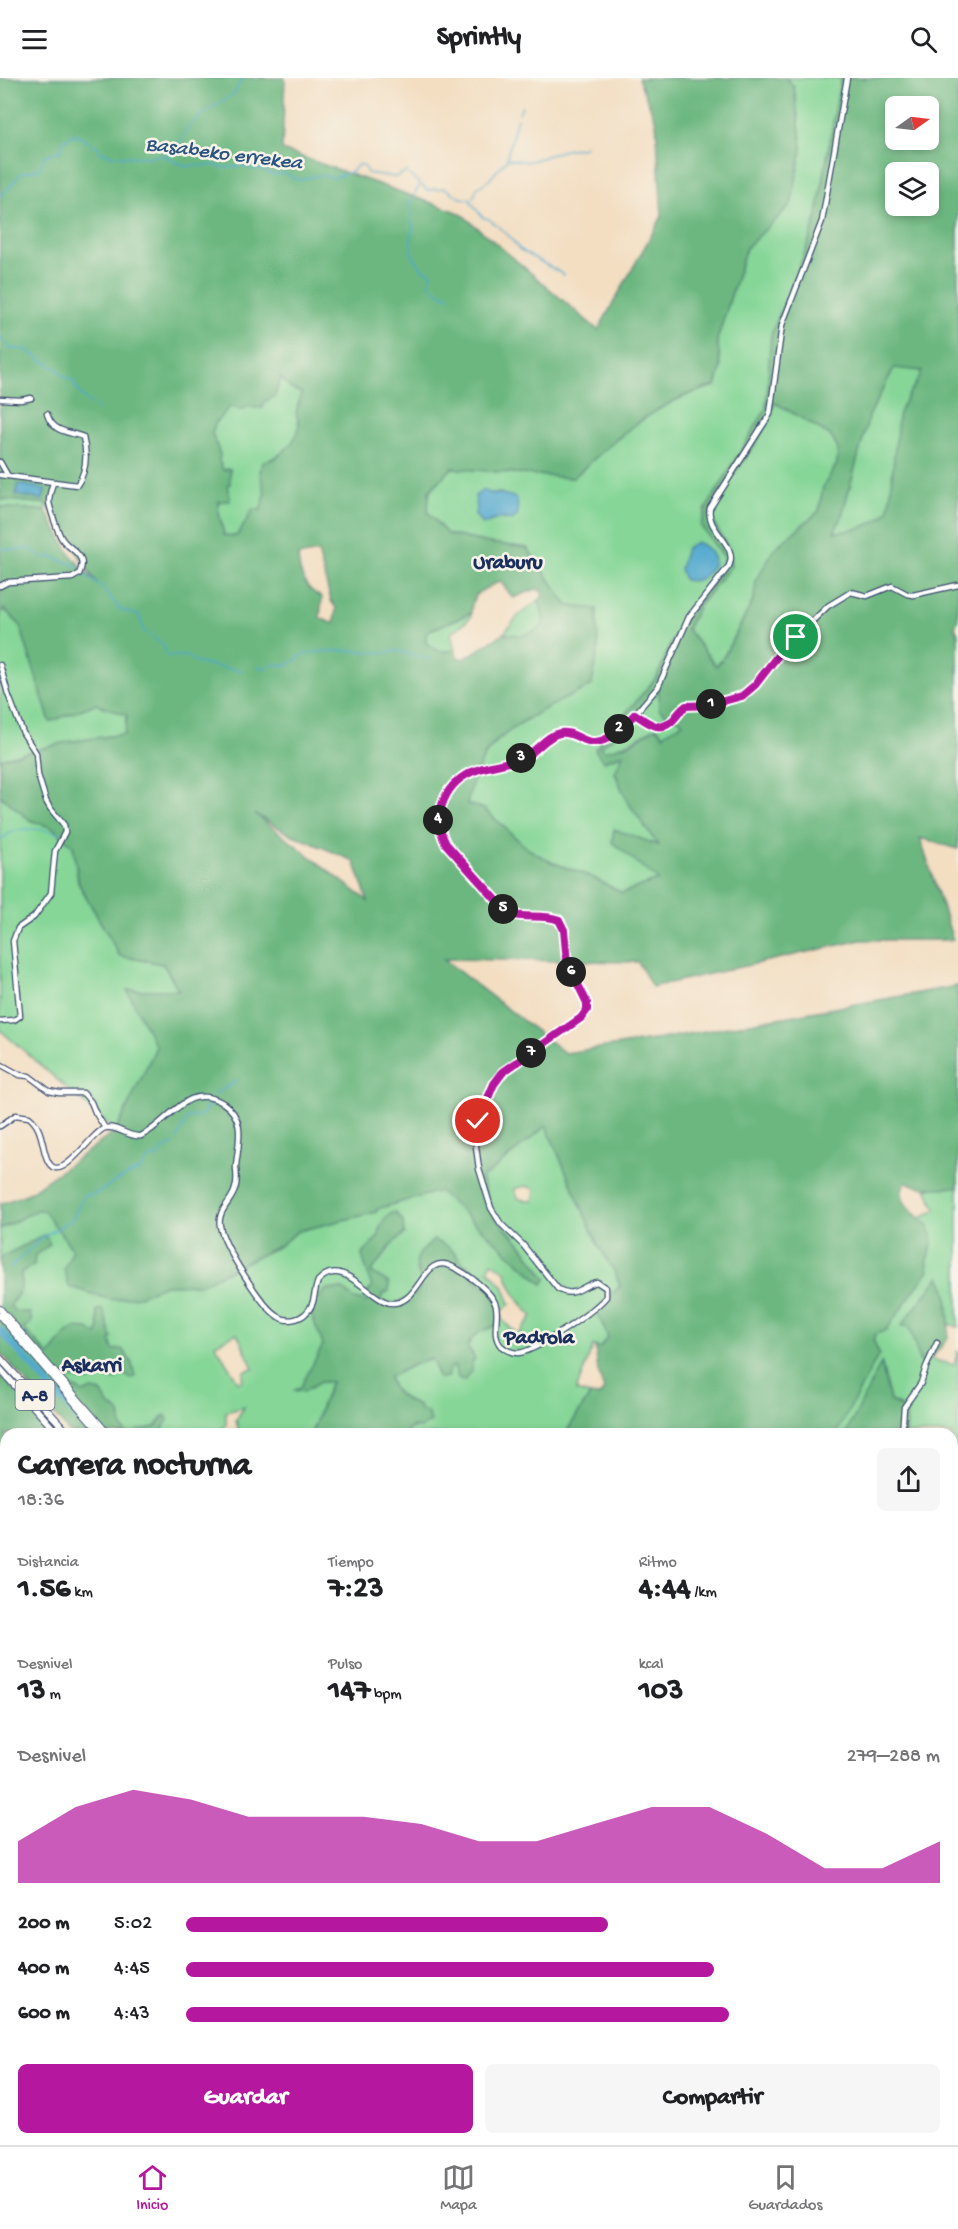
<!DOCTYPE html>
<html lang="es">
<meta charset="utf-8">
<style>
:root{--surface:#fff;--page:#f6f6f6;--text:#202124;--muted:#757577;--line:#e0e0e0;--accent:#b5179e}
body{margin:0;font-family:"Gochi Hand",sans-serif;background:var(--page);color:var(--text);height:100vh;display:flex;flex-direction:column;font-size:22px;white-space:nowrap}
*{box-sizing:border-box;margin:0}
p{font-size:20px;color:var(--muted)}
.icon{flex:none;width:33px;height:33px;fill:none;stroke:currentColor;stroke-width:2;stroke-linecap:round;stroke-linejoin:round}
.map{position:relative;flex:1;overflow:hidden}
.sheet{position:absolute;left:0px;top:1350px;width:958px;height:717px;display:flex;flex-direction:column;background:var(--surface);border-radius:18px 18px 0 0;box-shadow:0 3px 9px #0003}
.sheet>*{flex:none}
.needle{width:39px;rotate:76deg}
.tools{position:absolute;left:885px;top:18px;display:grid;gap:12px}
.tools a{display:grid;place-items:center;width:54px;height:54px;border-radius:9px;background:var(--surface);box-shadow:0 3px 9px #0003;font-size:30px}
.pin{position:absolute;display:grid;place-items:center;width:51px;height:51px;color:#fff;margin:-26px;border:3px solid #fff;border-radius:50%;box-shadow:0 2px 6px #0007}
.km{position:absolute;width:30px;height:30px;margin:-15px;border-radius:50%;background:#222;color:#fff;font-size:16px;line-height:30px;text-align:center}
.round{display:grid;place-items:center;flex:none;width:63px;height:63px;border-radius:9px;background:var(--page)}
.headline{display:flex;align-items:center;justify-content:space-between;height:102px;padding:0 18px}
h1{font-size:33px;font-weight:700;line-height:45px}
.figures{display:grid;grid-template-columns:repeat(3,1fr);gap:9px;height:102px;padding:6px 18px}
.figures div{display:grid;align-content:center}
.figures b{font-size:30px;font-weight:700}
.figures small{font-size:16px;font-weight:400}
.figures p{font-size:16px}
.chart{height:168px;padding:12px 18px}
.chart p{display:flex;justify-content:space-between}
.chart svg{width:100%;height:108px;margin-top:6px;fill:var(--accent);opacity:.7}
.primary-button{display:flex;gap:12px;margin-top:auto;padding:12px 18px}
.primary-button a{flex:1;height:69px;border-radius:9px;background:var(--accent);color:#fff;font-size:24px;font-weight:700;line-height:69px;text-align:center}
.primary-button a+a{background:var(--page);color:var(--text)}
ul{padding:0 18px;list-style:none;font-size:20px}
li{display:grid;grid-template-columns:96px 72px 1fr;align-items:center;height:45px}
li i{height:15px;border-radius:8px;background:var(--accent)}
header{display:flex;justify-content:space-between;align-items:center;height:78px;padding:0 18px;background:var(--surface);font-size:27px;font-weight:700}
.tab-bar{display:flex;justify-content:space-around;align-items:center;height:84px;border-top:2px solid var(--line);background:var(--surface);font-size:16px;color:var(--muted)}
.tab-bar a{display:grid;justify-items:center;gap:3px}
.tab-bar .active{color:var(--accent)}
.map>svg:first-child{display:block}
.industrial{fill:#cfc0bb}
.green{fill:#85d697;stroke:#50827a;stroke-width:1.5;fill-rule:evenodd}
.forest{fill:#6cb780;stroke:#44736f;stroke-width:1.5;fill-rule:evenodd}
.water{fill:#51a9ce;stroke:#366c96;stroke-width:1.5}
.lines{fill:none;stroke-linecap:round;stroke-linejoin:round}
.stream{stroke:#51a9ce;stroke-width:1.5}
.river{stroke:#51a9ce;stroke-width:7}
.minor-casing{stroke:#3b496d;stroke-width:7}
.major-casing{stroke:#3b496d;stroke-width:8}
.highway-casing{stroke:#3b496d;stroke-width:8}
.minor{stroke:#fff;stroke-width:4.5}
.major{stroke:#fff;stroke-width:5}
.highway{stroke:#fff;stroke-width:6}
.route-casing{stroke:#fff;stroke-width:12}
.route{stroke:#b5179e;stroke-width:8}
.labels{text-anchor:middle;stroke-width:5;stroke-linejoin:round;paint-order:stroke}
.shield{fill:#f7f3e8;stroke:#5d6a87;stroke-width:1.5}
.shield-label{font-size:18px;font-weight:bold;fill:#1b2f5e}
.water-label{font-size:21px;font-style:italic;fill:#2b5480;stroke:#f7f3e8}
.neighbourhood-label{font-size:21px;font-weight:bold;fill:#1b2f5e;stroke:#f7f3e8}
</style>
<header><svg class="icon" aria-label="menu" viewBox="0 0 24 24"><path d="M4 6h16M4 12h16M4 18h16"/></svg>Sprintly<svg class="icon" aria-label="search" viewBox="0 0 24 24"><circle cx="10" cy="10" r="6"/><path d="M15 15l6 6"/></svg></header>
<div class="map">
<svg width="958" height="2067" viewBox="0 0 958 2067">
<rect width="100%" height="100%" fill="#f7f3e8"/>
<filter id="ink" filterUnits="userSpaceOnUse"><feTurbulence type="fractalNoise" baseFrequency=".0167" numOctaves="2"/><feDisplacementMap in="SourceGraphic" scale="12" xChannelSelector="R" yChannelSelector="G"/><feConvolveMatrix kernelMatrix="1 2 1 2 8 2 1 2 1" color-interpolation-filters="sRGB"/></filter>
<filter id="wash" filterUnits="userSpaceOnUse"><feTurbulence type="fractalNoise" baseFrequency=".008" numOctaves="4" result="noise"/><feDisplacementMap in="SourceGraphic" scale="24" xChannelSelector="R" yChannelSelector="G"/><feGaussianBlur stdDeviation="1.35" result="paint"/><feColorMatrix in="noise" values="0 0 0 0 0 0 0 0 0 0 0 0 0 0 0 0 0 1.4 0 .05"/><feComposite in="paint" operator="in"/></filter>
<g filter="url(#wash)">
<rect width="100%" height="100%" fill="#f3dec2"/>
<!-- industrial -->
<path class="industrial" d="M383,2061h50l-5,6h-49z"/>
<!-- green -->
<path class="green" d="M786,0h55l-24,138 -48,165 -3,28 -7,15 -53,85 -5,17 23,32 -5,16 -42,56 -20,47 -62,72 8,12 21,-7 -9,19 12,28 32,45 -1,34 -36,13 -30,-16 -41,-15 -23,-13 -44,-40 -17,-5c3,-17 12,-42 23,-55 21,-26 72,-48 102,-64l5,-75 -29,-4 -41,-58 -38,-5 -42,-9 -20,-22 3,-21 22,-23 121,10c41,-38 86,-79 143,-92l5,-18 -4,-28 29,-92 45,-44 11,-56 -8,-61zM491,415h11l3,27 -5,-2 -17,6 -8,-9 2,-7z
M894,289l28,4 -25,77 -8,61c-10,16 -37,22 -55,23l7,-13 28,-103z
M281,300l10,11 11,4c-2,5 -5,12 -5,18 -1,5 2,9 2,14 -1,17 -18,32 -34,36 -7,15 -1,17 0,32 1,18 -18,31 -29,43l-12,-1 -6,-27 1,-7 9,-16 2,-16 -7,1 -4,-9 1,-6 -8,-22 4,-11 15,-16 16,1 27,-10z
M774,323l56,34 8,14 -1,15 -14,23 -4,24 -45,38 -17,33 -3,17 -31,59 -7,8 -29,-37 11,-22 33,-41 -20,-40v-16z
M0,421l47,5 -1,7 -46,-4z
M539,522l5,21 -2,7 -17,7 -22,-1 16,-19z
M4,531l16,16 30,96 45,-17 32,10 -2,20 -58,8 -67,17v-143z
M471,535v4l-20,17 4,16c-13,3 -19,1 -29,-7v-9l4,-4z
M659,612l15,24 10,9 -21,12 -6,-8c-17,9 -32,19 -52,24l-5,-4 14,-10z
M0,718l30,24 23,8 20,16 5,39 42,73 43,8 16,27 -23,56 -40,84 -116,-101z
M546,1048l52,119 17,27 5,14 -24,24 12,27 -8,11 -7,-2 -17,45 14,4 -25,39h-162c6,-6 10,-7 18,-6l6,-5 -8,-17c-15,-5 -27,-13 -30,-29l26,-13 17,-5 17,16 1,-7 4,-2 5,13 13,-17 1,-8 -6,-8 8,-13 24,-11 2,-3 17,16 14,-19c-13,-14 -21,-26 -26,-44l-14,-10 -4,8 15,16 7,18 -9,8 -4,-14 -21,-18 -1,-10 -12,-7 -9,-11 -38,16 6,13 -4,12c-12,8 -25,14 -38,8l3,-7 -12,-22 22,-29 11,-9 -25,2 -17,19 10,32 -4,5 -1,10 -13,-3 -11,-10 -26,10 -5,10 12,36 -24,44h-4l7,3 17,-10 11,-1 -20,53h-68l-5,-5 -2,-9 8,-13 -18,5v14l-13,8h-53l4,-6 -2,-11 -7,10 -28,7 -6,-8v-9l-4,-7 -9,-6 -7,-12 -9,-2 -10,3 -13,-5 -4,-12 24,5 9,-5 18,3 -4,-7 3,-4 15,10 -17,-27 -16,-41 2,19 -3,6h-31l-16,21 -25,-27 3,-15 -12,-3 -5,-5 11,-17v-17l13,-7 -29,-10 -5,4v-30l37,-19h7l29,40 -9,19 75,27 26,-11 36,-1 78,-38 19,-15 78,-19v-3l63,-18 104,93 3,-5 -26,-36 -26,-27 -14,-39 8,-3zM525,1108l10,3 -2,12 -14,-2 -5,-10zM237,1255l16,35 -9,3 -2,10 -4,1 -23,-38z
M958,1109v140l-9,-3 -2,-14 -45,16 5,-1c7,9 11,24 12,35l12,-1 23,6 4,-15v171l-5,-1 -1,-86h-46v-18l-6,-10 -10,-5 -8,-37 -36,70h-10l43,-80 -6,-15 3,-5 10,-4c14,-22 57,-75 43,-101 -2,-3 -7,-7 -10,-10l17,-9 -10,-22z
M953,1531l5,1v92l-3,22 -2,-1z
M952,1929l6,3v110l-5,4z
M538,2061h30l23,6h-55z"/>
<!-- forest -->
<path class="forest" d="M0,0h285l-3,72 178,63 138,117 64,-114 -6,-95 -18,-43h148l8,9 8,61 -11,57 -45,43 -29,92 4,28 -5,18c-57,12 -102,54 -143,92l-121,-10 -23,23 -1,21 19,22 42,9 38,5 41,58 29,3 1,41 -6,35c-30,16 -80,37 -102,63 -11,14 -20,39 -23,56l17,5 44,40 23,13 41,15 30,16 36,-13 -46,-38 2,-13 44,16 -31,-44 -12,-28 8,-19 -20,7 -8,-12 62,-72 20,-47 42,-56 5,-16 -23,-32 5,-17 60,-100 5,-74 36,-88 10,-31 24,-138h117v540l-3,10 3,4v217l-38,-11 33,102h-92l-209,47 -14,-25 -195,-3 122,94 95,-14 298,-53v201c-17,0 -36,4 -51,-5l-3,2c-9,22 16,30 26,46 8,14 -7,27 -1,40l-43,60 -10,4 -3,5 6,15 -43,80h-271l25,-39 9,1 5,-6 -6,-19 -3,-25 5,2 8,-12 -12,-25 24,-25 -5,-14 -17,-27 -52,-119 -58,48 -7,3 13,39 26,27 26,36 -3,5 -104,-93 -62,18 -1,3 -78,19 -19,15 -78,38 -36,1 -26,11 -28,4 -42,-13 -5,-18 9,-19 -29,-39 -7,-1 -37,19v-25l29,-11 87,-62 40,-84 -29,-57h52l-16,-26 -43,-8 -41,-72 -6,-38 -20,-18 -23,-8 -30,-25v-36l67,-17 58,-8 2,-19 -32,-11 -45,18 -30,-97 -16,-16 -4,7v-109l46,4 24,43 27,30 -50,-80 -47,-5zM896,28h32v34h-32zM896,94h32v34h-32zM894,290l28,3c-6,16 -20,29 -24,46l-9,92c-10,16 -36,22 -55,23l7,-13 28,-103zM281,300l10,11 11,4 -6,20 3,9 -1,9 -6,12 -10,10 -8,6 -9,2 -4,4 -1,7 5,22 -4,16 -8,-1c-6,9 -9,19 -17,27l-12,-1 -6,-27 1,-7h11l-2,-16 2,-1v-15l-7,1 -4,-9 1,-6 -8,-22 4,-11 15,-16 9,4 7,-3 16,1v-6l11,-5zM774,324l56,33 8,14 -1,15 -14,23 -4,24 -45,38 -18,32 -2,18 -31,59 -7,8 -29,-37 11,-22 33,-41 -2,-17 -20,-34c14,-34 61,-79 65,-113zM318,474l13,49 5,7 -2,16 -14,-6 2,-21c-17,-7 -23,-23 -24,-41zM500,503l13,17 23,-9 5,2 2,5 -4,4 5,21 -3,7 -16,7 -22,-1 -39,25 -7,-2 -2,-7c-13,3 -19,1 -29,-7v-9l4,-4 41,-17c1,-23 10,-21 29,-32zM659,612v19l11,8 4,-2 9,8 -20,12 -6,-8 -28,17 -24,7 -5,-4 14,-10zM255,736l31,18 68,29 14,40z
M395,1134l8,9 1,13 -11,9 -22,29 18,11v8l-6,3 -3,7c13,6 26,-1 38,-8 8,-16 -5,-21 -1,-34 2,-8 12,-13 16,-19l16,7 14,16 17,12 -4,5 17,12 9,24c-8,19 -24,7 -35,31l8,12 -3,3v9l-7,9 -6,-1 -5,-13 -4,2 -3,9 -9,1 -6,-19 -17,5 -26,13c3,16 16,24 30,29v4l8,2 4,10 -10,6 -9,-1 -9,7h-92l20,-52h-11l-17,10 -8,-2 5,-2 23,-43 -13,-34 7,-12 10,-10h16l11,10 13,3 1,-10 4,-5 -10,-32 17,-19c0,-10 6,-21 16,-24z
M45,1157l5,9 -15,12 -1,9 -13,7v17l-11,17 5,5 15,2 2,9 -8,7 25,27 16,-21 10,-7 13,1 9,6 2,-6 -2,-19 6,-1 9,29 -2,2 3,10 9,-1 9,12 4,16 -5,1 -15,-10 -3,4 5,7 -19,-3 -8,5 -25,-4 4,10 9,2 4,4 10,-3 9,2 7,12 12,9 1,13 6,8h-56l-71,-82v-93l5,-4z
M940,1198l7,16 2,32 -1,14 -17,21 -10,5 -11,-34 -3,-4h-6z
M881,1285l9,38 14,8 3,15 -1,10h-60z
M0,1296l55,60h-49v596l-6,-1z
M165,1337l3,4 -8,15h-29l6,-3 18,-4z
M953,1442l5,1v63h-5z
M958,1624v95l-5,2v-76h2z
M952,1748l6,1v57h-5z
M952,1826l6,4v102l-5,-3z
M0,1975l6,1v85h209l3,6h-205l-13,-8z
M958,2042v25h-37v-6l7,3 4,-3h20l1,-15z
M432,2061h106l-2,6h-108z
M568,2061h345v6h-322z"/>
<!-- water -->
<path class="water" d="M18,406l27,5 -2,11 -27,-5z
M483,412c11,7 22,1 34,9l1,16 -6,5 -12,-2 -17,6 -8,-9 2,-7 -2,-12z
M696,464c9,3 18,11 18,21 -7,14 -15,20 -30,17l-4,-11 6,-21z"/>
<g class="lines">
<!-- stream -->
<path class="stream" d="M519,35l3,-7
M165,78l15,-14 9,-17 45,-32 9,-15
M507,79l10,-39
M419,108l-10,18 4,26 -2,5v18l12,17 7,2 2,3 -3,2c0,13 11,15 20,20
M0,118l6,-5 15,-18 18,-4 7,-14 15,-4 2,-10 11,-7 24,13 3,6h6l5,3 33,1 17,-2 23,11 27,-1 14,3 17,-2 8,3h9l14,6 10,-2 15,7 20,-5 15,3 18,-7 7,-7 6,3 2,6 28,4 11,-5 21,18 18,-2c9,6 15,13 28,10l4,-10 12,-8 18,-21c8,0 16,4 23,2 16,-3 36,-15 51,-12l4,-3
M469,121l13,18 7,2 20,17 10,13 45,26
M0,258l10,13h14l33,20 8,9 6,1 11,17 18,15
M0,470c10,2 21,2 31,1l12,9 7,-2 29,11
M83,495l18,14 20,23 19,6 3,14 20,15 5,11h19l10,7 45,8
M258,589l8,1c7,-7 12,-1 21,-3 7,-2 12,-10 19,-11 27,-5 53,-3 81,-1 3,0 6,-2 9,-2 12,1 23,7 35,8
M0,761c6,-1 6,-5 12,-7 11,-6 35,-2 47,1
M214,1017l24,-15
M177,1061l10,-21 15,-3 7,-10
M10,1190l30,-29 32,-20 12,-24h9l31,-18 16,-7 8,-11 10,-3 6,-7 9,-5"/>
<!-- river -->
<path class="river" d="M0,1252l93,104
M952,1455l6,1"/>
</g>
</g>
<g filter="url(#ink)">
<g class="lines">
<defs>
<path id="minor" d="M0,321l21,1 10,-2
M0,384l8,14
M0,397l77,10c10,-14 10,-32 6,-48 -15,-6 -30,-4 -36,-23
M0,508l8,-4 64,-4 7,-4c10,-20 -9,-23 -17,-35 -4,-6 -12,-30 -13,-37 0,-7 2,-13 4,-19
M0,587l8,29 15,39 13,20 2,22 8,26 4,7 14,17 1,7 -10,19 -4,42 -17,24 -16,11 -5,13 7,75 -6,4 -14,1
M635,636c12,8 25,20 38,6 5,-5 7,-10 13,-14l23,-1 33,-9 13,-11 27,-34 46,-45 23,-14 16,4 25,-10 15,8 6,1 45,-10
M0,986l20,11 9,1 20,15 10,2h24l8,9 4,10 10,16
M0,1048l16,-11 13,2c14,11 12,27 18,42 12,31 44,-27 58,-31 13,-3 23,10 36,8 29,-14 46,-55 82,-33 24,16 15,40 13,63 0,7 2,15 -1,23 -3,13 -18,21 -15,37 3,19 42,82 59,91 8,5 19,3 26,-3 11,-9 8,-21 13,-33 25,-28 54,23 75,22 28,0 30,-52 60,-36 13,6 40,25 43,39 3,13 -5,29 5,40 5,4 11,7 17,7 18,-1 76,-42 88,-56v-9l-9,-6c-15,3 -22,17 -39,7l-35,-44 -22,-21 -10,-16 -12,-39 -4,-30 7,-29 18,-35 10,-9 72,-49 5,-7v-7l-20,-41 -2,-27 -4,-12c-14,-14 -41,0 -57,-14l-61,-70 -5,-21 3,-13 9,-16 21,-17 55,-16 30,-22 12,-1 21,9 12,-1 8,-3 26,-24 23,-27 31,-70 40,-51c10,-22 -24,-35 -19,-58l60,-94 12,-89 40,-104 25,-143
M902,1356l2,-27 17,-24 5,-16 11,-24
M321,2061l1,6
M278,2067l1,-6"/>
<path id="major" d="M952,1446l6,1"/>
<path id="highway" d="M0,1231l108,125
M0,1238l102,118
M0,1280l69,76
M0,1291l58,65
M952,1508h6
M952,1517l6,-1
M221,2067l2,-6
M241,2067l2,-6
M251,2067l2,-6"/>
</defs>
<!-- minor casing -->
<use href="#minor" class="minor-casing"/>
<!-- major casing -->
<use href="#major" class="major-casing"/>
<!-- highway casing -->
<use href="#highway" class="highway-casing"/>
<!-- minor -->
<use href="#minor" class="minor"/>
<!-- major -->
<use href="#major" class="major"/>
<!-- highway -->
<use href="#highway" class="highway"/>
</g>
</g>
<g class="lines" filter="url(#ink)">
<defs>
<path id="route" d="M478,1043l16,-37 9,-12 78,-54 6,-8v-7l-20,-41 -3,-32 -5,-10c-16,-7 -35,0 -51,-7l-62,-69c-16,-29 0,-64 31,-74 16,-6 34,-6 49,-14 12,-6 21,-21 34,-23 16,-3 25,15 44,7 12,-5 22,-17 31,-26 12,8 25,20 38,6 5,-5 7,-10 13,-14l23,-1 33,-9 13,-11 24,-31 17,-17"/>
</defs>
<!-- route casing -->
<use href="#route" class="route-casing"/>
<!-- route -->
<use href="#route" class="route"/>
</g>
<g class="labels">
<!-- shield labels -->
<rect class="shield" x="15.5" y="1302" width="39" height="30" rx="4.5"/>
<g class="shield-label">
<text x="35" y="1323">A-8</text>
</g>
<!-- water labels -->
<g class="water-label">
<text transform="translate(224 74) rotate(7)" y="7">Basabeko errekea</text>
</g>
<!-- neighbourhood labels -->
<g class="neighbourhood-label">
<text x="508" y="490">Uraburu</text>
<text x="539" y="1265">Padrola</text>
<text x="92" y="1293">Askarri</text>
</g>
</g>
</svg>
<div class="tools">
<a><svg class="needle" viewBox="-14 -14 28 28"><path d="M0-13l5 13h-10z" fill="#e53935"/><path d="M0 13l5-13h-10z" fill="#757577"/></svg></a>
<a><svg class="icon" aria-label="layers" viewBox="0 0 24 24"><path d="M12 4l9 5-9 5-9-5zM3 14l9 5 9-5"/></svg></a>
</div>
<div class="pin" style="left:796px;top:559px;background:#1e9e55"><svg class="icon" aria-label="arrive" viewBox="0 0 24 24"><path d="M6 21V4h12l-3 4 3 4H6"/></svg></div>
<div class="pin" style="left:478px;top:1043px;background:#d93025"><svg class="icon" aria-label="check" viewBox="0 0 24 24"><path d="M5 12l5 5 9-10"/></svg></div>
<b class="km" style="left:711px;top:626px">1</b>
<b class="km" style="left:619px;top:651px">2</b>
<b class="km" style="left:521px;top:680px">3</b>
<b class="km" style="left:438px;top:742px">4</b>
<b class="km" style="left:503px;top:831px">5</b>
<b class="km" style="left:571px;top:894px">6</b>
<b class="km" style="left:531px;top:975px">7</b>
<section class="sheet">
<div class="headline"><div><h1>Carrera nocturna</h1><p>18:36</p></div><a class="round"><svg class="icon" aria-label="share" viewBox="0 0 24 24"><path d="M12 15V3M7 8l5-5 5 5M5 13v7h14v-7"/></svg></a></div>
<div class="figures">
<div><p>Distancia</p><b>1.56<small> km</small></b></div>
<div><p>Tiempo</p><b>7:23</b></div>
<div><p>Ritmo</p><b>4:44<small> /km</small></b></div>
</div>
<div class="figures">
<div><p>Desnivel</p><b>13<small> m</small></b></div>
<div><p>Pulso</p><b>147<small> bpm</small></b></div>
<div><p>kcal</p><b>103</b></div>
</div>
<div class="chart"><p><span>Desnivel</span>279–288 m</p>
<svg viewBox="0 0 160 44" preserveAspectRatio="none"><path d="M0 44V27L10 13L20 6L30 10L40 17L50 17L60 17L70 20L80 27L90 27L100 20L110 13L120 13L130 24L140 38L150 38L160 27V44z"/></svg>
</div>
<ul>
<li><b>200 m</b>5:02<i style="width:56%"></i></li>
<li><b>400 m</b>4:45<i style="width:70%"></i></li>
<li><b>600 m</b>4:43<i style="width:72%"></i></li>
</ul>
<div class="primary-button"><a>Guardar</a><a>Compartir</a></div>
</section>
</div>
<nav class="tab-bar">
<a class="active"><svg class="icon" aria-label="home" viewBox="0 0 24 24"><path d="M3 11l9-7 9 7M6 9v11h12V9"/></svg>Inicio</a>
<a><svg class="icon" aria-label="map" viewBox="0 0 24 24"><path d="M3 6l6-2 6 2 6-2v14l-6 2-6-2-6 2zM9 4v14M15 6v14"/></svg>Mapa</a>
<a><svg class="icon" aria-label="saved" viewBox="0 0 24 24"><path d="M7 4h10v16l-5-4-5 4z"/></svg>Guardados</a>
</nav>
